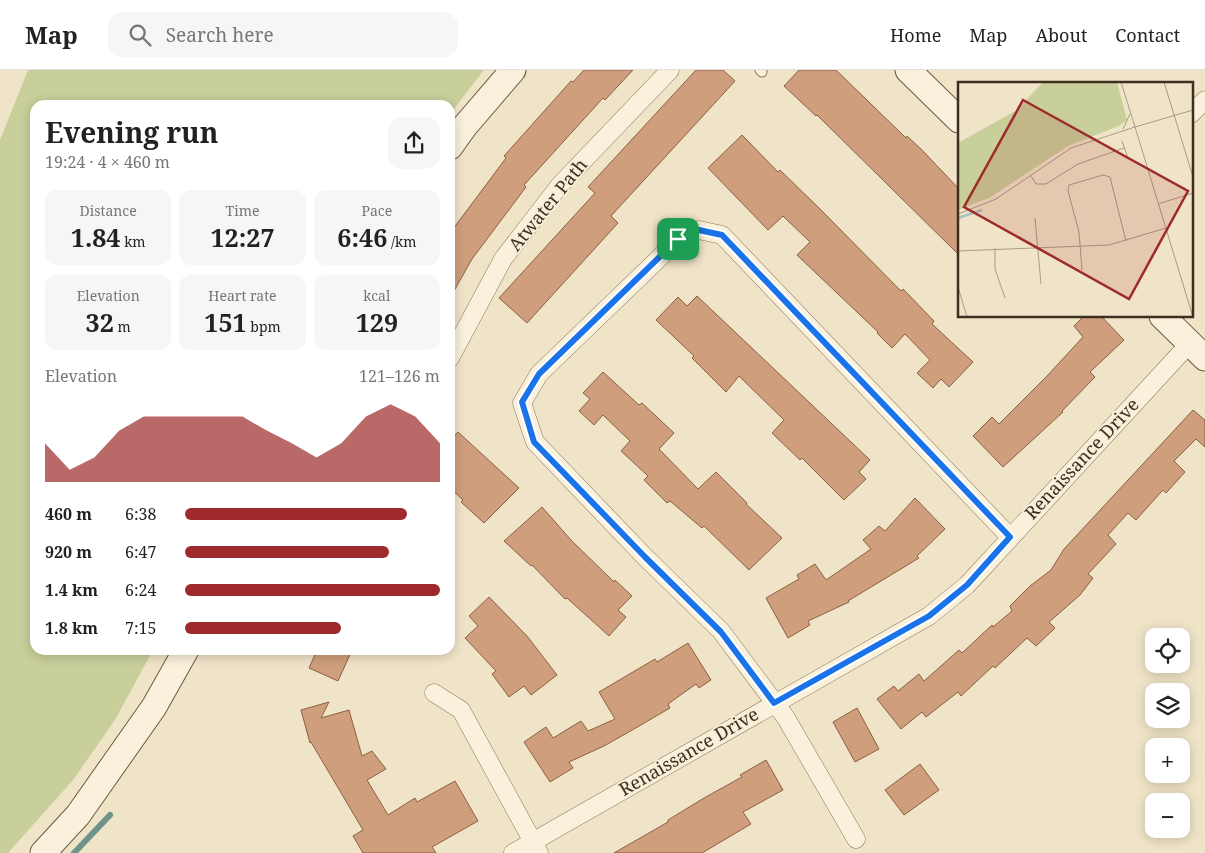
<!DOCTYPE html>
<meta charset="utf-8">
<style>
:root{--surface:#fff;--page:#f6f6f6;--text:#222;--muted:#767676;--line:#e0e0e0;--accent:#9e2a2b}
body{margin:0;font-family:"Noto Serif",serif;background:var(--page);color:var(--text);height:100vh;display:flex;flex-direction:column;font-size:19px;white-space:nowrap}
*{box-sizing:border-box;margin:0}
p{font-size:16px;color:var(--muted)}
.icon{flex:none;width:28px;height:28px;fill:none;stroke:currentColor;stroke-width:2;stroke-linecap:round;stroke-linejoin:round}
.map{position:relative;flex:1;overflow:hidden}
.panel{position:absolute;left:30px;top:30px;width:425px;height:555px;display:flex;flex-direction:column;background:var(--surface);border-radius:15px;box-shadow:0 2px 12px #0003}
.panel>*{flex:none}
.tools{position:absolute;left:1145px;top:558px;display:grid;gap:10px}
.tools a{display:grid;place-items:center;width:45px;height:45px;border-radius:10px;background:var(--surface);box-shadow:0 2px 12px #0003;font-size:25px}
.pin{position:absolute;display:grid;place-items:center;width:42px;height:42px;color:#fff;margin:-21px;border-radius:10px;box-shadow:0 2px 8px #0006}
.round{display:grid;place-items:center;flex:none;width:52px;height:52px;border-radius:15px;background:var(--page)}
.head{display:flex;align-items:center;justify-content:space-between;height:85px;padding:0 15px}
h1{font-size:28px;font-weight:700;line-height:38px}
.stats{display:grid;grid-template-columns:repeat(3,1fr);gap:8px;height:85px;padding:5px 15px}
.stats div{display:grid;align-content:center;border-radius:12px;background:var(--page);text-align:center}
.stats b{font-size:25px;font-weight:700}
.stats small{font-size:14px;font-weight:400}
.stats p{font-size:14px}
.chart{height:140px;padding:10px 15px}
.chart p{display:flex;justify-content:space-between}
.chart svg{width:100%;height:90px;margin-top:5px;fill:var(--accent);opacity:.7}
ul{padding:0 15px;list-style:none;font-size:16px}
li{display:grid;grid-template-columns:80px 60px 1fr;align-items:center;height:38px}
li i{height:12px;border-radius:6px;background:var(--accent)}
header{display:flex;align-items:center;gap:30px;box-sizing:border-box;height:70px;padding:0 25px;background:var(--surface);border-bottom:1px solid var(--line)}
header strong{font-size:24px}
nav{display:flex;gap:28px;margin-inline-start:auto;font-size:18px}
.search{width:350px;height:45px;background:var(--page);display:flex;align-items:center;gap:12px;box-sizing:border-box;padding:0 18px;border-radius:15px;color:var(--muted);font-size:19px}
.map>svg:first-child{display:block}
.green{fill:#c9cf9b}
.lines{fill:none;stroke-linecap:round;stroke-linejoin:round}
.stream{stroke:#6f938a;stroke-width:6}
.building{fill:#cf9f7d;stroke:#8d5f41}
.lane-casing{stroke:#8d765c;stroke-width:11}
.street-casing{stroke:#8d765c;stroke-width:19}
.secondary-casing{stroke:#6f573f;stroke-width:27}
.lane{stroke:#faf1dc;stroke-width:9}
.street{stroke:#faf1dc;stroke-width:18}
.secondary{stroke:#faf1dc;stroke-width:25}
.route-casing{stroke:#fff;stroke-width:10}
.route{stroke:#1a73e8;stroke-width:6}
.labels{text-anchor:middle;stroke-width:4;stroke-linejoin:round;paint-order:stroke}
.street-label{font-size:18px;fill:#3d2e20;stroke:#f7eed8}
.inset-river{fill:none;stroke:#a9c4bc;stroke-width:2.5}
.inset-road{fill:none;stroke:#a89b85;stroke-width:1}
.view{fill:#9e2a2b;fill-opacity:0.15;stroke:#9e2a2b;stroke-width:2.5}
.inset-edge{fill:none;stroke:#3d2e20;stroke-width:2.5}
</style>
<header>
<strong>Map</strong>
<div class="search"><svg class="icon" aria-label="search" viewBox="0 0 24 24"><circle cx="10" cy="10" r="6"/><path d="M15 15l6 6"/></svg>Search here</div>
<nav><a>Home</a><a>Map</a><a>About</a><a>Contact</a></nav>
</header>
<div class="map">
<svg width="1205" height="783" viewBox="0 0 1205 783">
<rect width="100%" height="100%" fill="#f0e4c8"/>
<!-- green -->
<path class="green" d="M28,0h456l-34,44v-9h-415v545h118l-38,70 -42,60 -65,73h-8v-713z"/>
<g class="lines">
<!-- stream -->
<path class="stream" d="M74,783l36,-38"/>
</g>
<!-- building -->
<path class="building" d="M584,0h49l-28,30 -2,-2 -79,87 2,2 -54,72 -22,39v-65l56,-75 -2,-2 67,-75 2,1z
M696,0h27l12,11 -124,135 7,7 -91,100 -28,-25 96,-105 -7,-6z
M799,0h37l70,68 1,-2 15,14 37,39v66l-142,-140 -1,1 -32,-30z
M742,65l36,37 2,-2 41,40 80,81 2,-2 31,32 -2,3 41,38 -24,25 -8,-8 -8,9 -16,-15 13,-13 -25,-26 -13,14 -15,-15 1,-1 -81,-77 13,-13 -27,-26 -15,14 -60,-62z
M697,226l173,164 -11,12 7,7 -22,21 -42,-42 -2,2 -28,-27 12,-13 -45,-44 -13,16 -34,-34 2,-2 -38,-36 22,-23 9,9z
M1084,246h17l23,24 -34,32 5,5 -33,34 1,1 -60,55 -30,-31 19,-19 7,7 48,-48 36,-39 -9,-11z
M603,302l36,33 3,-2 32,30 -15,16 39,40 18,-17 31,31 -1,1 36,34 -33,32 -45,-44 -2,2 -32,-27 -3,2 -23,-23 4,-4 -27,-25 9,-10 -27,-26 -9,10 -15,-14 11,-12 -7,-6z
M1193,340l12,10v27l-9,-8 -22,22 11,11 -19,21 -3,-3 -27,30 -8,-7 -20,22 8,9 -28,30 5,4 -13,17 -31,27 6,6 -19,18 -9,-8 -32,30 -2,-2 -32,30 -3,-4 -32,25 -4,-5 -21,17 -24,-30 17,-13 4,5 21,-17 5,7 35,-31 3,3 30,-28 1,2 19,-16 -2,-5 20,-20 21,-16 13,-21z
M458,362l61,56 -35,35 -23,-21 2,-2 -13,-12v-48z
M915,428l30,31 -28,27 2,2 -71,43 1,1 -41,19 2,4 -22,13 -22,-40 33,-19 -2,-4 18,-11 11,16 45,-31 -8,-9 16,-14 6,5z
M542,437l29,33 43,42 1,-2 17,16 -14,14 8,7 -17,19 -42,-38 -2,1 -33,-34 -1,1 -27,-25z
M489,527l38,39 30,39 -26,20 -7,-9 -15,11 -17,-23 4,-3 -31,-33 13,-12 -9,-10z
M688,573l23,37 -12,8 -3,-4 -28,20 2,4 -36,21 -30,17 -35,16 4,6 -23,14 -26,-40 22,-15 7,11 28,-17 7,10 27,-12 -16,-27 56,-33 2,3z
M317,580h35l-14,31 -29,-13z
M329,632l-8,16 28,-8 13,46 10,-5 14,18 -19,11 21,35 27,-17 2,4 38,-21 23,40 -46,26 4,6h-73l-10,-17 10,-6 -52,-88 -1,1 -9,-33z
M857,638l22,41 -24,13 -22,-40z
M766,690l17,30 -40,22 8,12 -49,29h-88l54,-31v-2l36,-22 38,-21 -2,-2z
M920,694l19,26 -35,25 -19,-25z"/>
<g class="lines">
<defs>
<path id="lane" d="M760,0l2,2"/>
<path id="street" d="M1191,44l14,-14
M450,288l53,-99 57,-74 110,-115
M434,623l27,17 78,143
M856,769l-70,-121 -65,-87 -76,-74 -110,-115 -13,-39 17,-29 140,-135 20,-9 23,5 288,302
M513,783l416,-237 38,-31 223,-242"/>
<path id="secondary" d="M908,0l51,50
M450,77l15,-21 48,-56
M1162,246l43,42
M43,783l35,-38 76,-108 32,-57"/>
</defs>
<!-- lane casing -->
<use href="#lane" class="lane-casing"/>
<!-- street casing -->
<use href="#street" class="street-casing"/>
<!-- secondary casing -->
<use href="#secondary" class="secondary-casing"/>
<!-- lane -->
<use href="#lane" class="lane"/>
<!-- street -->
<use href="#street" class="street"/>
<!-- secondary -->
<use href="#secondary" class="secondary"/>
</g>
<g class="lines">
<defs>
<path id="route" d="M699,160l23,5 288,302 -43,48 -38,31 -155,87 -53,-71 -76,-75 -111,-115 -12,-40 17,-28 139,-135z"/>
</defs>
<!-- route casing -->
<use href="#route" class="route-casing"/>
<!-- route -->
<use href="#route" class="route"/>
</g>
<g class="labels">
<!-- street labels -->
<g class="street-label">
<text transform="translate(548 135) rotate(-51)" y="6">Atwater Path</text>
<text transform="translate(1082 389) rotate(-47)" y="6">Renaissance Drive</text>
<text transform="translate(689 682) rotate(-30)" y="6">Renaissance Drive</text>
</g>
</g>
<!-- overview -->
<g transform="translate(958 12)">
<rect width="235" height="235" fill="#f0e4c8"/>
<path d="M85,0h74l10,38 -8,6 -51,20 -79,52 -31,12v-67l59,-33z" fill="#c9cf9b"/>
<path class="inset-river" d="M0,136l24,-8"/>
<path class="inset-road" d="M206,0l29,95M165,47l7,-15M164,59l6,17M73,94l5,8h10l32,-20 46,-16M200,122l35,-11M0,132l38,-15 75,-51 64,-21 -14,-45M77,136l6,66M37,166v21l10,29M0,169l151,-6 57,-17M124,188l-3,-38 -11,-41 1,-6 34,-10 7,2 16,64M0,205l9,30M235,235l-58,-190 58,-17"/>
<path class="view" d="M65,18l165,91 -59,108 -165,-92z"/>
<rect width="235" height="235" class="inset-edge"/>
</g>
</svg>
<div class="tools">
<a><svg class="icon" aria-label="locate" viewBox="0 0 24 24"><circle cx="12" cy="12" r="6"/><path d="M12 2v4M12 18v4M2 12h4M18 12h4"/></svg></a>
<a><svg class="icon" aria-label="layers" viewBox="0 0 24 24"><path d="M12 4l9 5-9 5-9-5zM3 14l9 5 9-5"/></svg></a>
<a>+</a>
<a>−</a>
</div>
<div class="pin" style="left:678px;top:169px;background:#1e9e55"><svg class="icon" aria-label="arrive" viewBox="0 0 24 24"><path d="M6 21V4h12l-3 4 3 4H6"/></svg></div>
<section class="panel">
<div class="head"><div><h1>Evening run</h1><p>19:24 · 4 × 460 m</p></div><a class="round"><svg class="icon" aria-label="share" viewBox="0 0 24 24"><path d="M12 15V3M7 8l5-5 5 5M5 13v7h14v-7"/></svg></a></div>
<div class="stats">
<div><p>Distance</p><b>1.84<small> km</small></b></div>
<div><p>Time</p><b>12:27</b></div>
<div><p>Pace</p><b>6:46<small> /km</small></b></div>
</div>
<div class="stats">
<div><p>Elevation</p><b>32<small> m</small></b></div>
<div><p>Heart rate</p><b>151<small> bpm</small></b></div>
<div><p>kcal</p><b>129</b></div>
</div>
<div class="chart"><p><span>Elevation</span>121–126 m</p>
<svg viewBox="0 0 160 44" preserveAspectRatio="none"><path d="M0 44V25L10 38L20 32L30 19L40 12L50 12L60 12L70 12L80 12L90 19L100 25L110 32L120 25L130 12L140 6L150 12L160 25V44z"/></svg>
</div>
<ul>
<li><b>460 m</b>6:38<i style="width:87%"></i></li>
<li><b>920 m</b>6:47<i style="width:80%"></i></li>
<li><b>1.4 km</b>6:24<i style="width:100%"></i></li>
<li><b>1.8 km</b>7:15<i style="width:61%"></i></li>
</ul>
</section>
</div>
